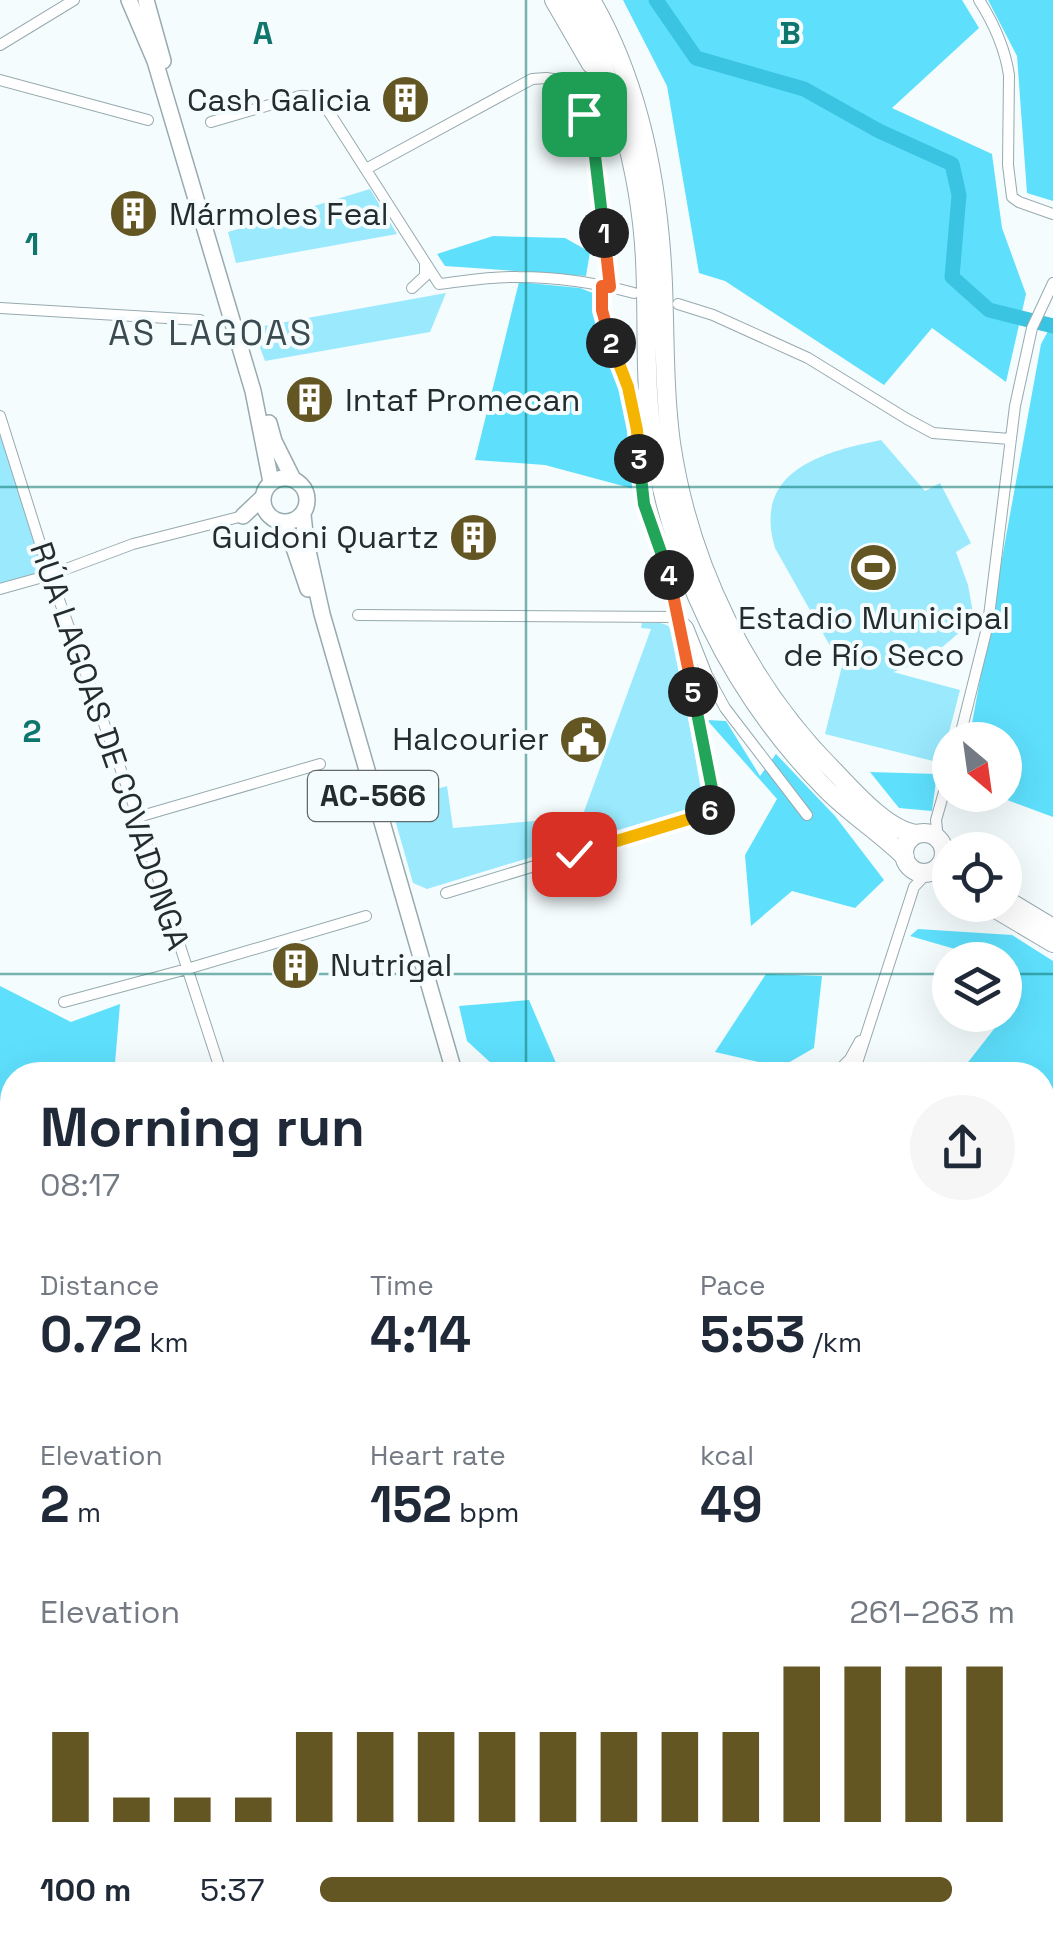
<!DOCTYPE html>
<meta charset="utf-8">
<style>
:root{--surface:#fff;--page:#f6f6f7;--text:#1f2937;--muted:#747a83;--accent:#635623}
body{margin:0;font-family:"Space Grotesk",sans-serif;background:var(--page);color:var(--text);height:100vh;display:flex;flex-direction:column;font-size:38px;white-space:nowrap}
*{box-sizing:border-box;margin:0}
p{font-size:32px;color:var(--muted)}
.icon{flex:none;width:55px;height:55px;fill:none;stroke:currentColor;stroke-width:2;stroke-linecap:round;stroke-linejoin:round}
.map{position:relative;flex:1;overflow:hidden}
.drawer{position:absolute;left:0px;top:1062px;width:1055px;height:888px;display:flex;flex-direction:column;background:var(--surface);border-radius:40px 40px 0 0;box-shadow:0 10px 40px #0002}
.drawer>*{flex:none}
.needle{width:65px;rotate:151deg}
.buttons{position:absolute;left:932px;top:722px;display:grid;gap:20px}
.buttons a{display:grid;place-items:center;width:90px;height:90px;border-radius:50%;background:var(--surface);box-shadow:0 10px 40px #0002;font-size:50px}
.pin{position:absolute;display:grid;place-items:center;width:85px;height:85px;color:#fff;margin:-42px;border-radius:20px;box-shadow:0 5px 15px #0006}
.km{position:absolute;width:50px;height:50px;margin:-25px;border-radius:50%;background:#222;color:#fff;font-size:28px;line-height:50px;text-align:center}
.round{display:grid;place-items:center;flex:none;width:105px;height:105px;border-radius:52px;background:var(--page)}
.summary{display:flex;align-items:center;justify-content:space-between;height:170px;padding:0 40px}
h1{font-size:55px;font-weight:700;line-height:75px}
.stats{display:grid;grid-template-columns:repeat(3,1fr);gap:15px;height:170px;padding:10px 40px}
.stats div{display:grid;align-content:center}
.stats b{font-size:50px;font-weight:700}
.stats small{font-size:28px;font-weight:400}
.stats p{font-size:28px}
.chart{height:280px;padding:20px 40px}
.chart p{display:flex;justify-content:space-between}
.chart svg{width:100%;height:180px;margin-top:10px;stroke:var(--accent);stroke-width:6}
ul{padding:0 40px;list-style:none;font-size:32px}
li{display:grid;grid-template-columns:160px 120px 1fr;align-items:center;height:75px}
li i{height:25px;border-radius:12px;background:var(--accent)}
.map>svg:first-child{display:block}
.green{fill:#9ae9fd}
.forest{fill:#5ee0fd}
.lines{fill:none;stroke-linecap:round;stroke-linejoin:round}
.stream{stroke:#3496ab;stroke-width:2.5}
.river{stroke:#3bc4e1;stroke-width:15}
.street-casing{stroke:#97aaaf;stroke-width:12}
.secondary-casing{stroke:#97aaaf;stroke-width:16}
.primary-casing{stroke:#97aaaf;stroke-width:18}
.highway-casing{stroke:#97aaaf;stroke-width:20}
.street{stroke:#fff;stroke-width:10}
.secondary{stroke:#fff;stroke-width:14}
.primary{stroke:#fff;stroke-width:15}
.highway{stroke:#fff;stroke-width:18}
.split-1-casing{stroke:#fff;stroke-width:20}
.split-2-casing{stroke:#fff;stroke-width:20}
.split-3-casing{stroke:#fff;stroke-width:20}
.split-4-casing{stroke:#fff;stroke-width:20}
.split-5-casing{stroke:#fff;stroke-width:20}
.split-6-casing{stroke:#fff;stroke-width:20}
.split-7-casing{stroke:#fff;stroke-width:20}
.split-1{stroke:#22a559;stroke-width:12}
.split-2{stroke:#f0652b;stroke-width:12}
.split-3{stroke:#f5b400;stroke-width:12}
.split-4{stroke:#22a559;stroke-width:12}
.split-5{stroke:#f0652b;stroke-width:12}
.split-6{stroke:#22a559;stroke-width:12}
.split-7{stroke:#f5b400;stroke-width:12}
.grid{fill:none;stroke:#0f766e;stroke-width:2.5;stroke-opacity:0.55}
.labels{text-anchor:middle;stroke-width:8;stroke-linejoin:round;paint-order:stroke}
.shield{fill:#f4fcfe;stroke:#626a6c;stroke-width:2.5}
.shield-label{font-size:30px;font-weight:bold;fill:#242c2e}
.poi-label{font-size:32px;fill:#242c2e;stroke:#f4fcfe;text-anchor:end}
.street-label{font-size:32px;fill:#242c2e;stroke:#f4fcfe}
.neighbourhood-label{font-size:35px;letter-spacing:2.5px;fill:#3b4b50;stroke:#f4fcfe}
.grid-label{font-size:32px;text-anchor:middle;font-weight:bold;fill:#0f766e;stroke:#f4fcfe;stroke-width:8;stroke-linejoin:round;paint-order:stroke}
</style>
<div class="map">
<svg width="1053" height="1948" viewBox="0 0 1053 1948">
<rect width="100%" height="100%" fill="#f4fcfe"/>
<!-- green -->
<path class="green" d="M370,189l27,45 -161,29 -8,-31z
M446,293l-16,39 -165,29c-4,-12 -11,-23 -2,-35z
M0,433l41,132 -6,9 -35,10z
M881,440l44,51 15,-8 31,60 -15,9 12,33 6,33c-26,26 -45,43 -81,54l67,18 -19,73 -116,-29 18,-72 -10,-11 -58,-103c-23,-77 47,-96 106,-108z
M642,623c11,0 24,-3 31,8l29,165 -7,11 -268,82 -14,-6 -23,-81 57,-16 6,42 129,-11 69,-188 -10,-1z"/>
<!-- forest -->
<path class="forest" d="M623,0h339l17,28 -87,80 100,46 10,74 24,66 -20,88 -74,-54 -48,57 -159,-104 -26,-8 -32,-187z
M988,0h65v201l-26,-8 -10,-137z
M493,236l72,2 25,14 -4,24 -141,-10 -8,-12z
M519,282l61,6 18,7 3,35 21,58 10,43 6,59 -93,-25 -70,-5z
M1053,322v495l-59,-22h11v-55h-36l72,-396z
M707,720l19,1 34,55 16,-22 59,62 49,64 -29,28 -63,-17 -41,35 -6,-71 32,-56z
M870,772l67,2 -5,37 -33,-3z
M918,929l94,6 41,26v172l-10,3 -1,-61h-84l47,-60 8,-49 -8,-3v-3h-12l-83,-24z
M766,974l56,2 -8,72 -33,19 -66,-15z
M0,986l71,36 49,-18 -6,71h-102v141l-5,4 -7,-10z
M529,1000l30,70 -55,5 -37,-34 -8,-35z
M1043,1506l10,1v76l-10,-3z
M1053,1625v323h-24l-3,-10h16v-282z
M0,1793l12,37v108h123l2,10h-137z
M154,1938h228l-4,6 5,4h-243z"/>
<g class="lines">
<!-- stream -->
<path class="stream" d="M1036,1938l1,10"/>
<!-- river -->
<path class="river" d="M656,0l40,58 108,31 75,42 73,33 7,31 -7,82 37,33 64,16"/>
<defs>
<path id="street" d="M979,0c14,22 26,49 30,75l-1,90 4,32 7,5 34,12
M0,45l74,-45
M0,80l148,40
M211,122l89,-26c12,-2 20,8 29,16l110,172c26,-3 53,-8 79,-7 38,0 79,6 116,16
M366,169l166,-90 14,-1 15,2 12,15 11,20 9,24 17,148
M602,286l1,24 6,28 19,49 9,44 8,73 23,67 10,46 10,10 19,48 18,33 82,107
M412,288l13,-12v-13
M678,304l35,11 95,43 99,61 26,14 77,6
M0,308l200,12
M0,416l50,159 88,242 84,258
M0,589l50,-14 83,-31 110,-28
M358,615l320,2 36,182 -3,10 -9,6 -256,78
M959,740l29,-116 27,-218 17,-78 21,-45
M138,817l182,-53
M938,839l-2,-19 14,-49
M64,1002l123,-33 179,-53
M841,1068l9,-9 10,-18
M652,1075l18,-2 19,2
M829,1075l9,-7 9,2
M851,1075l6,-12 57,-176 13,-14
M1042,1334l11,3
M0,1509l12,-7
M0,1775l12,-4
M501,1938l8,10
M771,1938l1,10
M492,1948l2,-10"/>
<path id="secondary" d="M0,1321l12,-2"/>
<path id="primary" d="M129,0l26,61 98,330 18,91
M146,0l17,61
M269,423l5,18 19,38
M263 500a22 22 0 1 1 44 0a22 22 0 1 1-44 0Z
M303,515l3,27 16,72 133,461
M243,516l19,-18
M283,523l7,13 18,53
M636,1938l1,10"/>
<path id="highway" d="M554,0l37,64
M573,0c41,77 68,173 72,260 3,58 -1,117 7,174 19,134 78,257 173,354 24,25 55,44 80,69
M591,0c49,84 68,188 72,284 2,53 1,107 8,159 18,122 76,241 163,328 20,21 54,60 83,63
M904 853a20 20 0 1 1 40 0a20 20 0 1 1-40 0Z
M1005,899l48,29
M989,905l64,38"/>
</defs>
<!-- street casing -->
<use href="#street" class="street-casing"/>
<!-- secondary casing -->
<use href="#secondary" class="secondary-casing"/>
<!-- primary casing -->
<use href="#primary" class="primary-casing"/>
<!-- highway casing -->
<use href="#highway" class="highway-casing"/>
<!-- street -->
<use href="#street" class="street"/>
<!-- secondary -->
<use href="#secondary" class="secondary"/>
<!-- primary -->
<use href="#primary" class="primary"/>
<!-- highway -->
<use href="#highway" class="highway"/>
</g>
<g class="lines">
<defs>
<path id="split-1" d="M584,114l9,25 11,94"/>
<path id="split-2" d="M604,233l6,54 -8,-1v24l9,33"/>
<path id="split-3" d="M611,343l17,44 9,43 2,29"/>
<path id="split-4" d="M639,459l5,45 25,71"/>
<path id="split-5" d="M669,575l24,117"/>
<path id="split-6" d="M693,692l21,107 -4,11"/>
<path id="split-7" d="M574,854l128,-39 8,-5"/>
</defs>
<!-- split-1 casing -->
<use href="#split-1" class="split-1-casing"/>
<!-- split-2 casing -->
<use href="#split-2" class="split-2-casing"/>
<!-- split-3 casing -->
<use href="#split-3" class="split-3-casing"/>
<!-- split-4 casing -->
<use href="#split-4" class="split-4-casing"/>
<!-- split-5 casing -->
<use href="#split-5" class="split-5-casing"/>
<!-- split-6 casing -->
<use href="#split-6" class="split-6-casing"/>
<!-- split-7 casing -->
<use href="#split-7" class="split-7-casing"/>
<!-- split-1 -->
<use href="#split-1" class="split-1"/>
<!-- split-2 -->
<use href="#split-2" class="split-2"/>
<!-- split-3 -->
<use href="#split-3" class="split-3"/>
<!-- split-4 -->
<use href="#split-4" class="split-4"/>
<!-- split-5 -->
<use href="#split-5" class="split-5"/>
<!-- split-6 -->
<use href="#split-6" class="split-6"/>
<!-- split-7 -->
<use href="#split-7" class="split-7"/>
</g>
<!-- grid -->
<path class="grid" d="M526,0v1075M0,487h1053M0,974h950M1005,974h48M0,1461h12M1042,1461h11M526,1938v10"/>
<!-- icons -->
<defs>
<symbol id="building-disc" viewBox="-11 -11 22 22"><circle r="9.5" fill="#635623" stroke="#f4fcfe"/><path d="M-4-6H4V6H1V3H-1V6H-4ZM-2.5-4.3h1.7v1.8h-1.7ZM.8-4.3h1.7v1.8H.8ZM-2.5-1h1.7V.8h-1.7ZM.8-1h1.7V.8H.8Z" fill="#fff"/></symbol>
<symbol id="stadium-disc" viewBox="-11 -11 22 22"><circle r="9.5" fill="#635623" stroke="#f4fcfe"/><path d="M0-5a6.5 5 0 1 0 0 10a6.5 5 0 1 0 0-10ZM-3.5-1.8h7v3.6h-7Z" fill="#fff"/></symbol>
<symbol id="civic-disc" viewBox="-11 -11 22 22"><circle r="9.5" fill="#635623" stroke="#f4fcfe"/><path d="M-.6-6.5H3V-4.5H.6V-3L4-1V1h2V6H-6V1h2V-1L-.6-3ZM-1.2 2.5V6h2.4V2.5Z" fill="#fff"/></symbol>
</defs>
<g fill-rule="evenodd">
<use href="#building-disc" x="378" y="72" width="55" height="55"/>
<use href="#building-disc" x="106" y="186" width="55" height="55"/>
<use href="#building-disc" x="282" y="372" width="55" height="55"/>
<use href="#building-disc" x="446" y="510" width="55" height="55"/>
<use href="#stadium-disc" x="846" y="540" width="55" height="55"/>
<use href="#civic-disc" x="556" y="712" width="55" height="55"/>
<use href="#building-disc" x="268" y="938" width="55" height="55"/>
</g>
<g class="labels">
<!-- shield labels -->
<rect class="shield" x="308" y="771" width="130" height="50" rx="8"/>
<g class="shield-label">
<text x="373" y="806">AC-566</text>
</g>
<!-- poi labels -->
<g class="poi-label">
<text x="371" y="111">Cash Galicia</text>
<text x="169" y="225" text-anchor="start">Mármoles Feal</text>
<text x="345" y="411" text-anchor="start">Intaf Promecan</text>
<text x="439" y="548">Guidoni Quartz</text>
<text x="874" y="629" text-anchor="middle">Estadio Municipal<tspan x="874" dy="37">de Río Seco</tspan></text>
<text x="549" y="750">Halcourier</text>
<text x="330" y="976" text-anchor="start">Nutrigal</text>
</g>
<!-- street labels -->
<g class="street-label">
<text transform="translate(110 746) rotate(71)" y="11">RÚA LAGOAS DE COVADONGA</text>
</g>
<!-- neighbourhood labels -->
<g class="neighbourhood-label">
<text x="211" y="345">AS LAGOAS</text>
</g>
</g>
<g class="grid-label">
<text x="263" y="44">A</text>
<text x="790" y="44">B</text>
<text x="32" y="255">1</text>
<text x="32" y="742">2</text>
</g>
</svg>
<div class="buttons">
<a><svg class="needle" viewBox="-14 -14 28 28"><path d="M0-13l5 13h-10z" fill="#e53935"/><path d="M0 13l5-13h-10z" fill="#747a83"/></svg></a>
<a><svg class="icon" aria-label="locate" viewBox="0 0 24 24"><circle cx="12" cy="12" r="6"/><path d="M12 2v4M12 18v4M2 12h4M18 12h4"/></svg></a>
<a><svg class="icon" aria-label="layers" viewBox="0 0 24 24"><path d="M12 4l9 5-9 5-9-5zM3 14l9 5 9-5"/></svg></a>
</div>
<div class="pin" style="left:584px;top:114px;background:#1e9e55"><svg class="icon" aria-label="arrive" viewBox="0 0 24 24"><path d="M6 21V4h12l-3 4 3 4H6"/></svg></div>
<div class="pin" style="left:574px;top:854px;background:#d93025"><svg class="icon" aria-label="check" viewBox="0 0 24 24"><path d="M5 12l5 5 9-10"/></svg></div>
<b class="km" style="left:604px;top:233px">1</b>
<b class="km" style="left:611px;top:343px">2</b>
<b class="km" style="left:639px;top:459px">3</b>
<b class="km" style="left:669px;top:575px">4</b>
<b class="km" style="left:693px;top:692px">5</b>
<b class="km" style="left:710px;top:810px">6</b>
<section class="drawer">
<div class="summary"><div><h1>Morning run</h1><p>08:17</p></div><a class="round"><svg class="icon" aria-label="share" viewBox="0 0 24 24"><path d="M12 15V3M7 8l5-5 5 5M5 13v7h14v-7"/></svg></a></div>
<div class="stats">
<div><p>Distance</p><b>0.72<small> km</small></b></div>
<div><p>Time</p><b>4:14</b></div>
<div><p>Pace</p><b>5:53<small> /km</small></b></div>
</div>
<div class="stats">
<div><p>Elevation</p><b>2<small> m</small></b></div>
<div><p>Heart rate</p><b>152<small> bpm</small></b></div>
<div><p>kcal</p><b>49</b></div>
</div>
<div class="chart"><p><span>Elevation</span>261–263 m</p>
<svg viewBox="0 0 160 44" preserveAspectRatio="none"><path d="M5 44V22M15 44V38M25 44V38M35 44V38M45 44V22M55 44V22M65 44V22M75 44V22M85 44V22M95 44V22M105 44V22M115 44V22M125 44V6M135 44V6M145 44V6M155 44V6"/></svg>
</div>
<ul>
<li><b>100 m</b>5:37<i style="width:91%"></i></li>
</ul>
</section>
</div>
